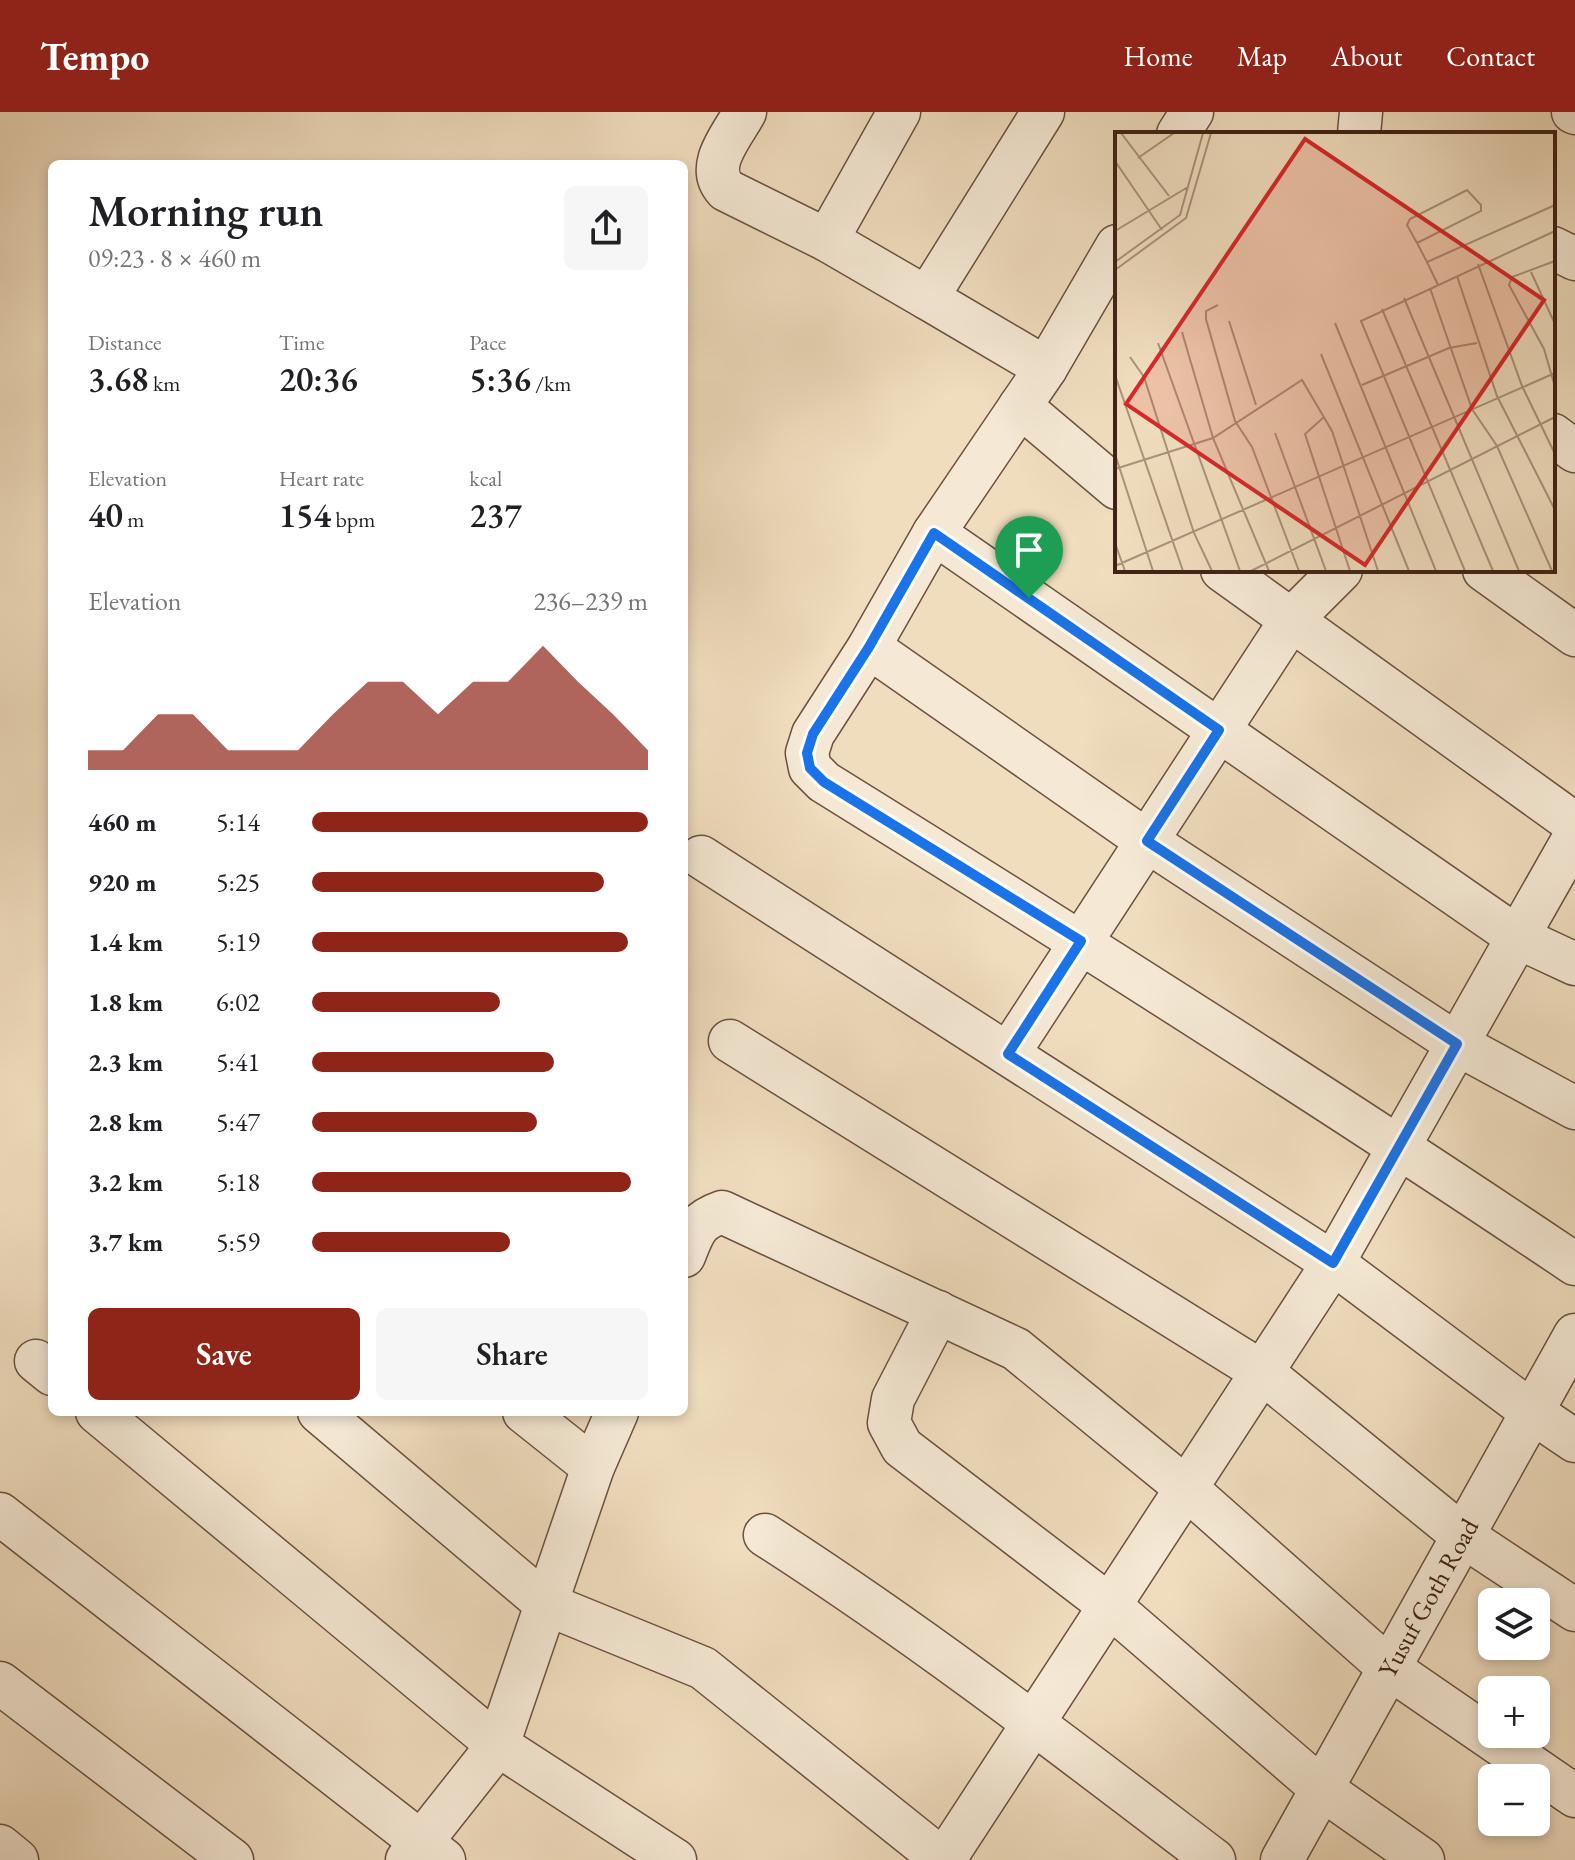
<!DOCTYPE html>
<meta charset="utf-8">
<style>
:root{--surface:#fff;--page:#f6f6f6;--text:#202124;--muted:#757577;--accent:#8f2418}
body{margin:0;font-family:"EB Garamond",serif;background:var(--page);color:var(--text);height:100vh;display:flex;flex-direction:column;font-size:30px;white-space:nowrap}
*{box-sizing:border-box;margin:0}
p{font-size:26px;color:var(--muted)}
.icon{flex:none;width:44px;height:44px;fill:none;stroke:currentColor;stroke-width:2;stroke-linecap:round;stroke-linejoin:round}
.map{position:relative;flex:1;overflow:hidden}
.side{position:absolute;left:48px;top:48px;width:640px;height:1256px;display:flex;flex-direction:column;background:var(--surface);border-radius:12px;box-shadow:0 4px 12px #0003}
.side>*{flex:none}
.buttons{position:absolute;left:1478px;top:1476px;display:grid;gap:16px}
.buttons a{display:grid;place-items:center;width:72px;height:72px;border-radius:12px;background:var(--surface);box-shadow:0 4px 12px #0003;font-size:40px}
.pin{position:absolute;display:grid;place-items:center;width:68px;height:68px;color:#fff;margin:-82px -34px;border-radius:50% 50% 50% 0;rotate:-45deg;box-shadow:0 0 8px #0007}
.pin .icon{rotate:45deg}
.round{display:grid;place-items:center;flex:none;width:84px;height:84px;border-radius:12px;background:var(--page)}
.head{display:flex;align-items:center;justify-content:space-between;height:136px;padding:0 40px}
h1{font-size:44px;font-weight:600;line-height:60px}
.metrics{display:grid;grid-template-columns:repeat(3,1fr);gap:12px;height:136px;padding:8px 40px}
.metrics div{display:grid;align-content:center}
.metrics b{font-size:34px;font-weight:600}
.metrics small{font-size:22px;font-weight:400}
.metrics p{font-size:22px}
.chart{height:224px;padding:16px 40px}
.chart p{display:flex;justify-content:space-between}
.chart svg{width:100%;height:144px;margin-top:8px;fill:var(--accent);opacity:.7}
.action{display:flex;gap:16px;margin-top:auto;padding:16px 40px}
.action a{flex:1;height:92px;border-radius:12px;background:var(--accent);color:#fff;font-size:32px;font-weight:600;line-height:92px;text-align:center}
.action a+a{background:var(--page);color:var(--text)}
ul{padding:0 40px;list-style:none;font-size:26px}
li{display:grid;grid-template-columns:128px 96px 1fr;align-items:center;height:60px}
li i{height:20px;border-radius:10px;background:var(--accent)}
header{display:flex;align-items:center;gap:48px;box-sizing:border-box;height:112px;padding:0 40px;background:var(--accent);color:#fff}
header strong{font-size:38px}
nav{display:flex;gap:44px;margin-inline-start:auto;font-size:28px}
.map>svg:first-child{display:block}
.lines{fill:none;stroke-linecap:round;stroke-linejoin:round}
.minor-casing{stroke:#6c5140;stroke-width:45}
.minor{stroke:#f5e9d5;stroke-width:42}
.route-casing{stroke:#fff;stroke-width:16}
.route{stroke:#1a73e8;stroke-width:10}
.labels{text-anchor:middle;stroke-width:6;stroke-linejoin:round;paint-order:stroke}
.street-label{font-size:26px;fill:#402216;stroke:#f5e9d5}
.inset-road{fill:none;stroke:#aa927b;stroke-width:2}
.view{fill:#d62828;fill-opacity:0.15;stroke:#d62828;stroke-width:4}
.inset-edge{fill:none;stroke:#402216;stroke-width:4}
</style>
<header>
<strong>Tempo</strong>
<nav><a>Home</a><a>Map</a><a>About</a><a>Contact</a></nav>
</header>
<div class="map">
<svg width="1575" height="1748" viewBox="0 0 1575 1748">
<rect width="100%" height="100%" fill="#f0ddbe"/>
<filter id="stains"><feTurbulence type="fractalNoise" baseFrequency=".0025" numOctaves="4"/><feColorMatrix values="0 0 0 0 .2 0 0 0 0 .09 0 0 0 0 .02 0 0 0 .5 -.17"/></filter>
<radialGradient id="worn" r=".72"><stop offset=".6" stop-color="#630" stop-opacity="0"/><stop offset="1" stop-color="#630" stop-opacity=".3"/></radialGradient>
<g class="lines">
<defs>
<g id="minor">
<path d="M745,0c-13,24 -41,54 -19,78l101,50"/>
<path d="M899,0l-72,128 100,58"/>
<path d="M1043,0l-116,186 119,70"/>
<path d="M1573,0l2,1"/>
<path d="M1178,22l14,-22"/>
<path d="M1359,22l2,-22"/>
<path d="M1117,134l-71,122 -112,165 -65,114 -56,87 -6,19 3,15 14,14c253,157 504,316 751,482"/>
<path d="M1553,136l22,11"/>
<path d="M1020,294l97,82"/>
<path d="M1553,323l22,16"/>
<path d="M934,421l583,404 58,27"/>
<path d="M1222,458l353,254"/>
<path d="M1484,458l91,65"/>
<path d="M869,535l278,194 310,203 118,64"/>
<path d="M701,745l632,406 199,149 43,29"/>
<path d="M730,929l532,331 201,164 112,74"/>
<path d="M1008,942l283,-434 50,-50"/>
<path d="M684,1144c10,-25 12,-35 38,-44l294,137 170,139 203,180 186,128"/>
<path d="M938,1200l-45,87 -4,24 13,24 208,159 212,183 101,71"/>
<path d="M36,1249l16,13"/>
<path d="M97,1300l401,333 177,115"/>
<path d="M319,1300l227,192 157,64 240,192"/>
<path d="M524,1300l69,55"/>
<path d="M0,1402l444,346"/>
<path d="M765,1423c156,100 302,213 449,325"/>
<path d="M0,1571l232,177"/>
<path d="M0,1734l17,14"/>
<path d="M407,1748l91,-115 95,-278 24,-55"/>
<path d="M944,1748l389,-597 242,-427"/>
<path id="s1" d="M1282,1748l293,-525"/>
</g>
</defs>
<!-- minor casing -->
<use href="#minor" class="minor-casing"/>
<!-- minor -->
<use href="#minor" class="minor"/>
</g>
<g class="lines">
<defs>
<path id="route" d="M934,421l285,197 -72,111 310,203 -124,219 -325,-209 73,-113 -257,-159 -14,-14 -3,-15 6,-19 56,-87z"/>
</defs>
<!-- route casing -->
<use href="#route" class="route-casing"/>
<!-- route -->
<use href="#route" class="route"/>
</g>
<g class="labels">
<!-- street labels -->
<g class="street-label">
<text dy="9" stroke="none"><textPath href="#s1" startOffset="300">Yusuf Goth Road</textPath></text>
</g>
</g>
<!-- overview -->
<g transform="translate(1115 20)">
<rect width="440" height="440" fill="#f0ddbe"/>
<path class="inset-road" d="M6,1l48,63M23,26l36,-25M0,29l47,69M0,99l73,-44M302,111l-10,-18 3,-6 57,-29 14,15v6l-64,32 10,19M440,129l-43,16 -3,8 35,64 11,38M0,130l65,-47 23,-82M363,132l44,122 33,68M0,138l71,-52 25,-85M416,140l24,52M342,144l40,120 58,114M323,153l-11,-23 128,-57M315,156l42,121 25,37 55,125M289,166l115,273M103,173l-12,6v8l29,102 17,26 47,124M267,177l111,262M114,189l27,84M220,191l101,248M67,200l31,106 56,133M43,211l82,228M206,222l88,217M15,225l14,20 50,156 18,38M0,243l68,196M247,253l87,-37 28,-5M209,285l-19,17 45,137M160,301l51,138M0,322l38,117M0,337l98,-31 89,-58 30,51 46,140M0,411l10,28M0,434l440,-193M136,439l304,-154M350,439l-104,-250 194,-90"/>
<path class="view" d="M190,7l239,161 -179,265 -239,-161z"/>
<rect width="440" height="440" class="inset-edge"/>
</g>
<rect width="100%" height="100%" filter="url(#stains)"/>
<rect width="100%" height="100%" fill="url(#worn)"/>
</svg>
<div class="buttons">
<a><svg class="icon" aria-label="layers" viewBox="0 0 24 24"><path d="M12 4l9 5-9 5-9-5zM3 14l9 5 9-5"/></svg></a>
<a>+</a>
<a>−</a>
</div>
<div class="pin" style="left:1029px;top:486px;background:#1e9e55"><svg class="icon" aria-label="arrive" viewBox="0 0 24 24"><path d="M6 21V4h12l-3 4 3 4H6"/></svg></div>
<section class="side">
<div class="head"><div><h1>Morning run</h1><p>09:23 · 8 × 460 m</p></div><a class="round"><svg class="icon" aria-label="share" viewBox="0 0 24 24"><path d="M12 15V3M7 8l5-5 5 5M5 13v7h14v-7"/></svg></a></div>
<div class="metrics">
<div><p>Distance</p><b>3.68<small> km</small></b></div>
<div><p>Time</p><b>20:36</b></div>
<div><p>Pace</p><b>5:36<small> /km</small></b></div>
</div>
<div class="metrics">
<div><p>Elevation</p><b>40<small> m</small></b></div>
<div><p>Heart rate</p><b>154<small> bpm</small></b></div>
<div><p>kcal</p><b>237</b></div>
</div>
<div class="chart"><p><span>Elevation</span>236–239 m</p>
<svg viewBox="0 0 160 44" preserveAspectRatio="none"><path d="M0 44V38L10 38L20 27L30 27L40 38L50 38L60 38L70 27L80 17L90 17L100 27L110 17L120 17L130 6L140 17L150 27L160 38V44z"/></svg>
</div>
<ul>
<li><b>460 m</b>5:14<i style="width:100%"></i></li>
<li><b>920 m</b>5:25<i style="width:87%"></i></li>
<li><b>1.4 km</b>5:19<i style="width:94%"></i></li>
<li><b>1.8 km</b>6:02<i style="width:56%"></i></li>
<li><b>2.3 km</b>5:41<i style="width:72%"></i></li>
<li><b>2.8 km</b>5:47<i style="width:67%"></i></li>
<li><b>3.2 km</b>5:18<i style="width:95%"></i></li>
<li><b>3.7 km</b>5:59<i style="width:59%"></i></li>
</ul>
<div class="action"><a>Save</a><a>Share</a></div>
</section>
</div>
